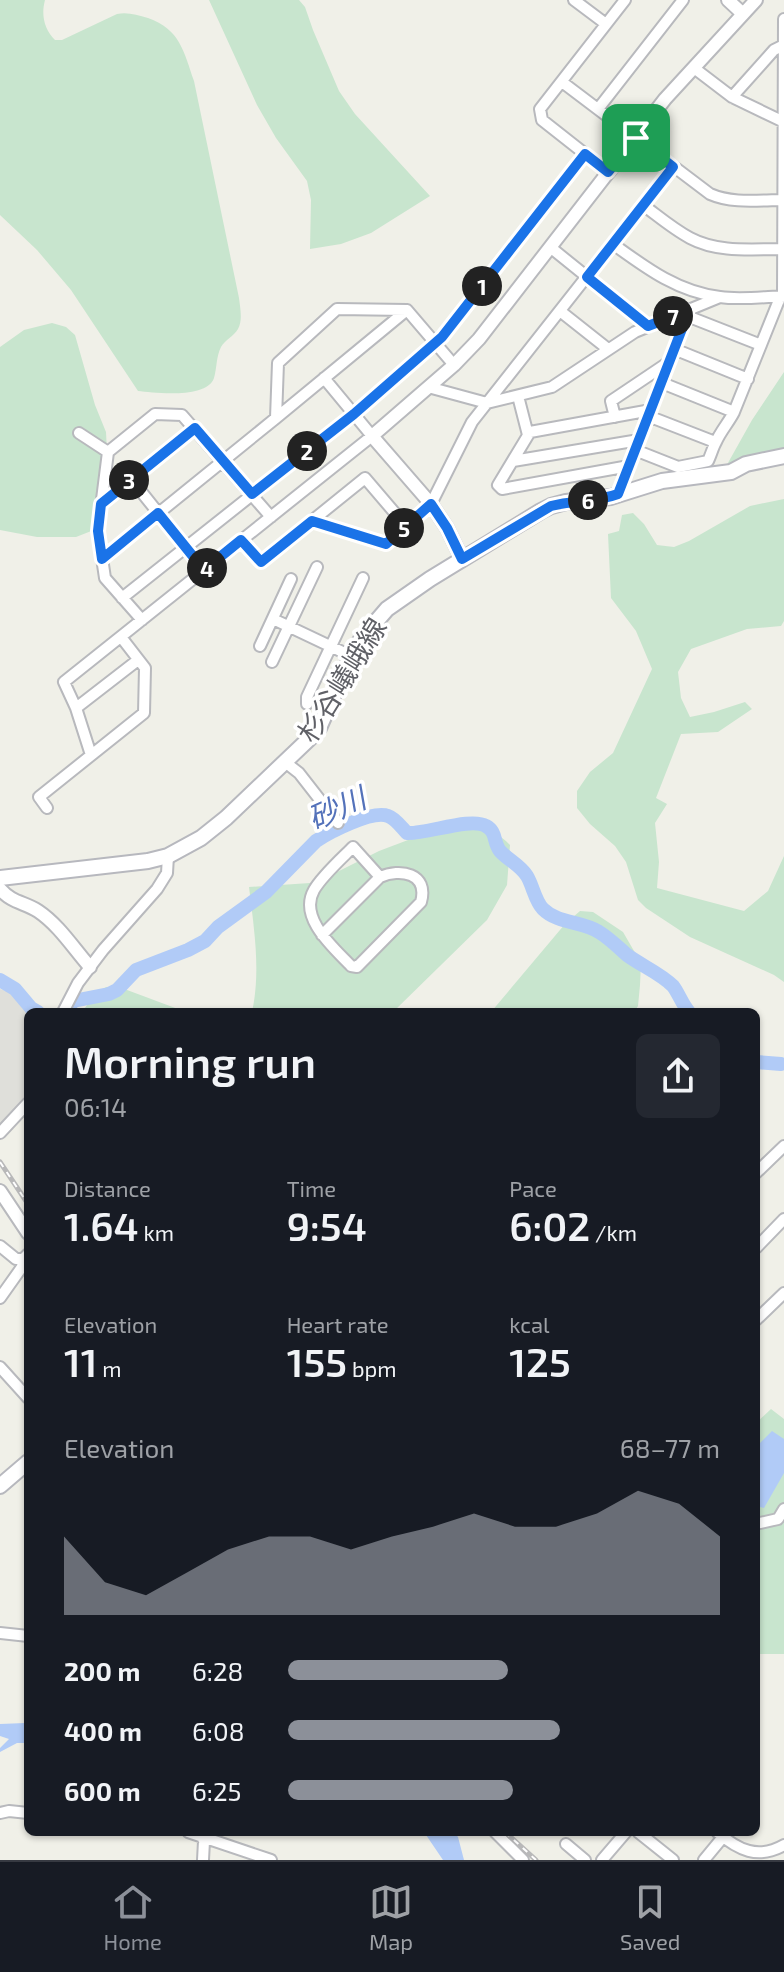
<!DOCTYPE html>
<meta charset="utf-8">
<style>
:root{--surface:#171b24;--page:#242831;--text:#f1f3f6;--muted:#9ea1a6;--line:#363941;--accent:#8c9099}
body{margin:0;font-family:"Exo 2","Noto Sans JP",sans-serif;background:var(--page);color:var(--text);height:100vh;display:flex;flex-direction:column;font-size:30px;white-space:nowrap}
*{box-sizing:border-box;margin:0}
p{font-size:26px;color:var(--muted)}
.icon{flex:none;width:44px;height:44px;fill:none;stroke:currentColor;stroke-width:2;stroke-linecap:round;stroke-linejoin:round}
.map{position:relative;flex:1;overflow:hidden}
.sheet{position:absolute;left:24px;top:1008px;width:736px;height:828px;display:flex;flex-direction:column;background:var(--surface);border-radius:12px;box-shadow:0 2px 6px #0004}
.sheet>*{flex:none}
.pin{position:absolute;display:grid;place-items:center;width:68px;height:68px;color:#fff;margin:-34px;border-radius:16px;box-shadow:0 4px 12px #0006}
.km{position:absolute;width:40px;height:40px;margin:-20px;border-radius:50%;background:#222;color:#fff;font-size:22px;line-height:40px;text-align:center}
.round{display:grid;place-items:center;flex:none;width:84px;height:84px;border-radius:12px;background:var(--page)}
.overview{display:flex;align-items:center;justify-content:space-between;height:136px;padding:0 40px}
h1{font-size:44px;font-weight:600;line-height:60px}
.stats{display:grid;grid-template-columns:repeat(3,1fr);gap:12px;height:136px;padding:8px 40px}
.stats div{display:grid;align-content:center}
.stats b{font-size:40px;font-weight:600}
.stats small{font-size:22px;font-weight:400}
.stats p{font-size:22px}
.chart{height:224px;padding:16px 40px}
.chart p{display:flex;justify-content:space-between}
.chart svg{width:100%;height:144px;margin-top:8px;fill:var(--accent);opacity:.7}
ul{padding:0 40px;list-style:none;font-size:26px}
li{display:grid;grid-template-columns:128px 96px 1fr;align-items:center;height:60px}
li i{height:20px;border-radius:10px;background:var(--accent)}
.tab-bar{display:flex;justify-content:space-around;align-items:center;height:112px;border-top:2px solid var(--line);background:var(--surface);font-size:22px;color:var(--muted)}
.tab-bar a{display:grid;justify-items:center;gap:4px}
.tab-bar .active{color:var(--accent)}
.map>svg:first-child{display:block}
.industrial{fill:#dfdfda}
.green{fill:#c8e5ce}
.water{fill:#b1cbf7}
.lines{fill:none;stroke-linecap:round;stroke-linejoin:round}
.river{stroke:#b1cbf7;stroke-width:14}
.minor-casing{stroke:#b8b9bd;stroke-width:14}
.tertiary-casing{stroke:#b8b9bd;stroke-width:16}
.secondary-casing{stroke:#b7b8be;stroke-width:18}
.minor{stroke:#fff;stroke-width:10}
.tertiary{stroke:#fff;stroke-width:12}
.secondary{stroke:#fff;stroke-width:14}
.rail-casing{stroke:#b8b8b9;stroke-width:5}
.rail{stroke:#fff;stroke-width:2;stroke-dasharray:6;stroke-linecap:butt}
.route-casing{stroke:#fff;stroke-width:16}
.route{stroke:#1a73e8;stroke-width:10}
.labels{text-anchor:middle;stroke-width:7;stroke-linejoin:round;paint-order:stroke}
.street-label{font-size:28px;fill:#606167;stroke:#fff}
.water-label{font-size:30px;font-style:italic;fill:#5472ba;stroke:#fff}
</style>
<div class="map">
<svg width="784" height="1860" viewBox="0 0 784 1860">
<rect width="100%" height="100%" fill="#f0f0e8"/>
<!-- industrial -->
<path class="industrial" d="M0,989l12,4 16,19v89l-28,28z"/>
<!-- green -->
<path class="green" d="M0,0h45c-4,15 -1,29 10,40h7l55,-26c11,-2 20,1 31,4 32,11 36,34 46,63l45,217c1,9 4,22 -1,31 -4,7 -13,11 -17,18 -5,10 -4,21 -7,31 -7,21 -59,15 -76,13l-67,-101 -34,-40 -37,-35z
M209,0h90l6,7 8,23 26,61 16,23 75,82 -59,37 -30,11 -31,5 1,-49 -4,-19 -31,-43 -19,-33z
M52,323l14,4 9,8 20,70 11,27 3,58 -2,21 -8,17 -23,9h-39l-37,-7v-183l24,-17z
M784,372v79l-60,19 28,-50z
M784,499v122l-3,5 -34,3 -56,20 -13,23 3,26 9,19 24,-5 31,-10 7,7 -34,23 -37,2 -25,64 11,6 -12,19 4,39 -2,26 87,23 24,-20 16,-35v126l-10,-7 -84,-38 -44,-29 -8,-8 -12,-38 -11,-16 -25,-22 -13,-16v-17l13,-19 23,-19 39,-84 -16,-38 -25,-33 -3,-64 11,-3 3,-16 11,-2 11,11 13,21 17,2 15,-6 61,-35z
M445,826c27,1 45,-2 65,19l-3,40 -20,35 -94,92h-141c9,-41 2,-83 -3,-125l61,-4 25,-10 44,-22z
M580,911l13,1 30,20 18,31 -1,22 -2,21 -4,6h-143l74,-88z
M106,987h13l67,25h-104l11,-15z
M771,1409l13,10v235h-28v-231z"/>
<!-- water -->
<path class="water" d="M772,1431l12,8v34l-20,35 -8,-2v-59z
M25,1723l3,1v19h-11l-17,9v-4l9,-9 -9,-3v-12z
M424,1832h30l4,5 6,23h-21z"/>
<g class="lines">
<!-- river -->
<path class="river" d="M0,980l15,9 16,19 7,4
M67,1012l6,-11 36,-7 8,-4 19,-20 52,-20 17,-9 13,-14 48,-35 50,-51c14,-9 56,-31 72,-25 7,2 14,12 19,17 20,1 64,-16 79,-7 11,6 7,16 14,25 8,9 20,14 27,25 6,10 8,25 16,33 15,15 39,12 56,23 10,6 19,15 28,23 15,11 33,18 46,31 6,8 9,18 16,26
M756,1062l25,2"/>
<defs>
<path id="minor" d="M574,0l32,24
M694,68l38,29 52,25
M562,82l148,112c23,10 49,6 73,6
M732,97l42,-47 10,-5
M598,109l85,-109
M608,172l-66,-52 -2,-11 85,-109
M643,205c15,11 30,24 47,33 28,15 62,11 93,11
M613,244c33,24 65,48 107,53 20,3 43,0 64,-1
M550,247l98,79
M560,311l48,38
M687,316l74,29
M674,349l74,30
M662,383l72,29
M428,387l59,16 65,-16 83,-55 85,-35
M518,396l10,39
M648,416l67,26
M615,417l-4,-16 58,-39
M276,418l2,-55 59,-54 70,1 47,55
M79,433l29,19
M635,450l43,17 30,-6c3,-6 5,-14 8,-19 4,-10 13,-20 18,-30l45,-112 4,-4 1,-277
M513,461l126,-21
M629,466l-127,23 -4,-4 32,-53 121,-22
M131,479l73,91
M618,494l69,-178v-5
M101,504l94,-76
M312,521l74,23 45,-40 41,-82 201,-255
M241,540l20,22 104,-84 41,48
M102,559l174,-141 131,-108
M122,598l232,-184 88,-77 143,-183
M273,619l78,37
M142,620l-37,-42 -7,-47 10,-79 47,-38 27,1 89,102
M260,646l31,-67
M272,662l45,-95
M307,704v-7l56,-119
M76,708l62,-48
M91,755l-15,-47 -12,-26 308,-246 -48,-58
M285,762l14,11 39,50
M47,808l-8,-11 105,-84 1,-45 -24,-31
M322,935l58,-58c20,-9 49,-4 41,25l-64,65 -6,-1c-17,-18 -53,-48 -37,-76 8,-14 27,-31 39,-43l27,30
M63,1012l15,-29 25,-33 54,-61 10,-16 1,-17
M0,1133l28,-30
M756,1173l28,-27
M0,1246l16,13h7l5,-5
M756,1248l28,-29
M0,1298l22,-31 1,-8
M756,1320l28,-27
M0,1367l28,31
M756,1522l4,1 18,-4 6,-10
M0,1633l28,3
M0,1813l9,-2 19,2
M188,1832l83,28
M495,1832l28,28
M638,1832l35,28
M717,1832c21,18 41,28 67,13
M201,1835l3,6 -1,19
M566,1844l19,16
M602,1860l24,-28
M704,1860l19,-23"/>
<path id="tertiary" d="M728,0l15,14
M462,559l-15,-31 -16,-24 -59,-68 82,-71 25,-26 186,-240 91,-99
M0,889c12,14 24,13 38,22 21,14 36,38 52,56
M0,1191l28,42"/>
<path id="secondary" d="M0,878l148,-17 20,-5 33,-18 25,-20 84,-80 9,-10 32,-72 11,-18 25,-29 43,-30 111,-68 10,-5 15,-4 45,-5 51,-16 69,-9 15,-8 38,-8
M0,1486l28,-24"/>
</defs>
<!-- minor casing -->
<use href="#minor" class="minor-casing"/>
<!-- tertiary casing -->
<use href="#tertiary" class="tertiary-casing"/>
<!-- secondary casing -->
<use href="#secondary" class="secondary-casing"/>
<!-- minor -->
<use href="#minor" class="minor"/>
<!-- tertiary -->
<use href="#tertiary" class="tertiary"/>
<!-- secondary -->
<use href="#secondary" class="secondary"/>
<defs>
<path id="rail" d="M0,1162l28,42
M505,1832l31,28"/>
</defs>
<!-- rail casing -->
<use href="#rail" class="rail-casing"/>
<!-- rail -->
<use href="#rail" class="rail"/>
</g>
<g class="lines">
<defs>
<path id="route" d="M636,138l37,29 -86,110 61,49 39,-15v5l-69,178c-21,8 -45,6 -67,12l-89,53 -15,-31 -16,-24 -45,40 -74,-23 -51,41 -20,-22 -37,30 -46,-57 -56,46 -4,-28 3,-27 94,-76 57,66 102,-80 88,-77 143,-183 23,18z"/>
</defs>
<!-- route casing -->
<use href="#route" class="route-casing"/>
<!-- route -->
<use href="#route" class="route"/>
</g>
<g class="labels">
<!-- street labels -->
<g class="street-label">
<text transform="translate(342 680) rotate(-58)" y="10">杉谷嶬峨線</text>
</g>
<!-- water labels -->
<g class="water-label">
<text transform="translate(337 809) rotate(-24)" y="10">砂川</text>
</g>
</g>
</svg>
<div class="pin" style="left:636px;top:138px;background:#1e9e55"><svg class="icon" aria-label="arrive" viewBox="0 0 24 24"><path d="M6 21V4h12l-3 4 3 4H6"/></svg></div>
<b class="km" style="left:482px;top:286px">1</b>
<b class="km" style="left:307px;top:451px">2</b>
<b class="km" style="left:129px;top:480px">3</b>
<b class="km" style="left:207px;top:568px">4</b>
<b class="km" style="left:404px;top:528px">5</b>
<b class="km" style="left:588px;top:500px">6</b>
<b class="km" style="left:673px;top:316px">7</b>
<section class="sheet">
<div class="overview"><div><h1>Morning run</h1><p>06:14</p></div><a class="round"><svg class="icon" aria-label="share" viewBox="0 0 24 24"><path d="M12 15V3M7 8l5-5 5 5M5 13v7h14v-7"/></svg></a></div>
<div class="stats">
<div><p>Distance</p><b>1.64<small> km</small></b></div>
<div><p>Time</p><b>9:54</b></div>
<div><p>Pace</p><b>6:02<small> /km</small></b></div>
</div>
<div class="stats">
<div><p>Elevation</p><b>11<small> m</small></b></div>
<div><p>Heart rate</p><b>155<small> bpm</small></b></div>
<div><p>kcal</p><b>125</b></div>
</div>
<div class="chart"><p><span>Elevation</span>68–77 m</p>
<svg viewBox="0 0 160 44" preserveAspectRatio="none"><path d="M0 44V20L10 34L20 38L30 31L40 24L50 20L60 20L70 24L80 20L90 17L100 13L110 17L120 17L130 13L140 6L150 10L160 20V44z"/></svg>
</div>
<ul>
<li><b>200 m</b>6:28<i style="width:51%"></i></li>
<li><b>400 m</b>6:08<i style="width:63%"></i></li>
<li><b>600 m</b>6:25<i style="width:52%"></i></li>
</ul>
</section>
</div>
<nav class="tab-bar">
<a class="active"><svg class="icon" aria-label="home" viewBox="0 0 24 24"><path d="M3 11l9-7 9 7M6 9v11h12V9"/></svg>Home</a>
<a><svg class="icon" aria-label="map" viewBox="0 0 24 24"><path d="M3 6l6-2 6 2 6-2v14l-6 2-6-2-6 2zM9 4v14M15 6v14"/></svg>Map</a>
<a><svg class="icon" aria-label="saved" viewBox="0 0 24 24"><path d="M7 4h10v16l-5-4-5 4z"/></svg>Saved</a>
</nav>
